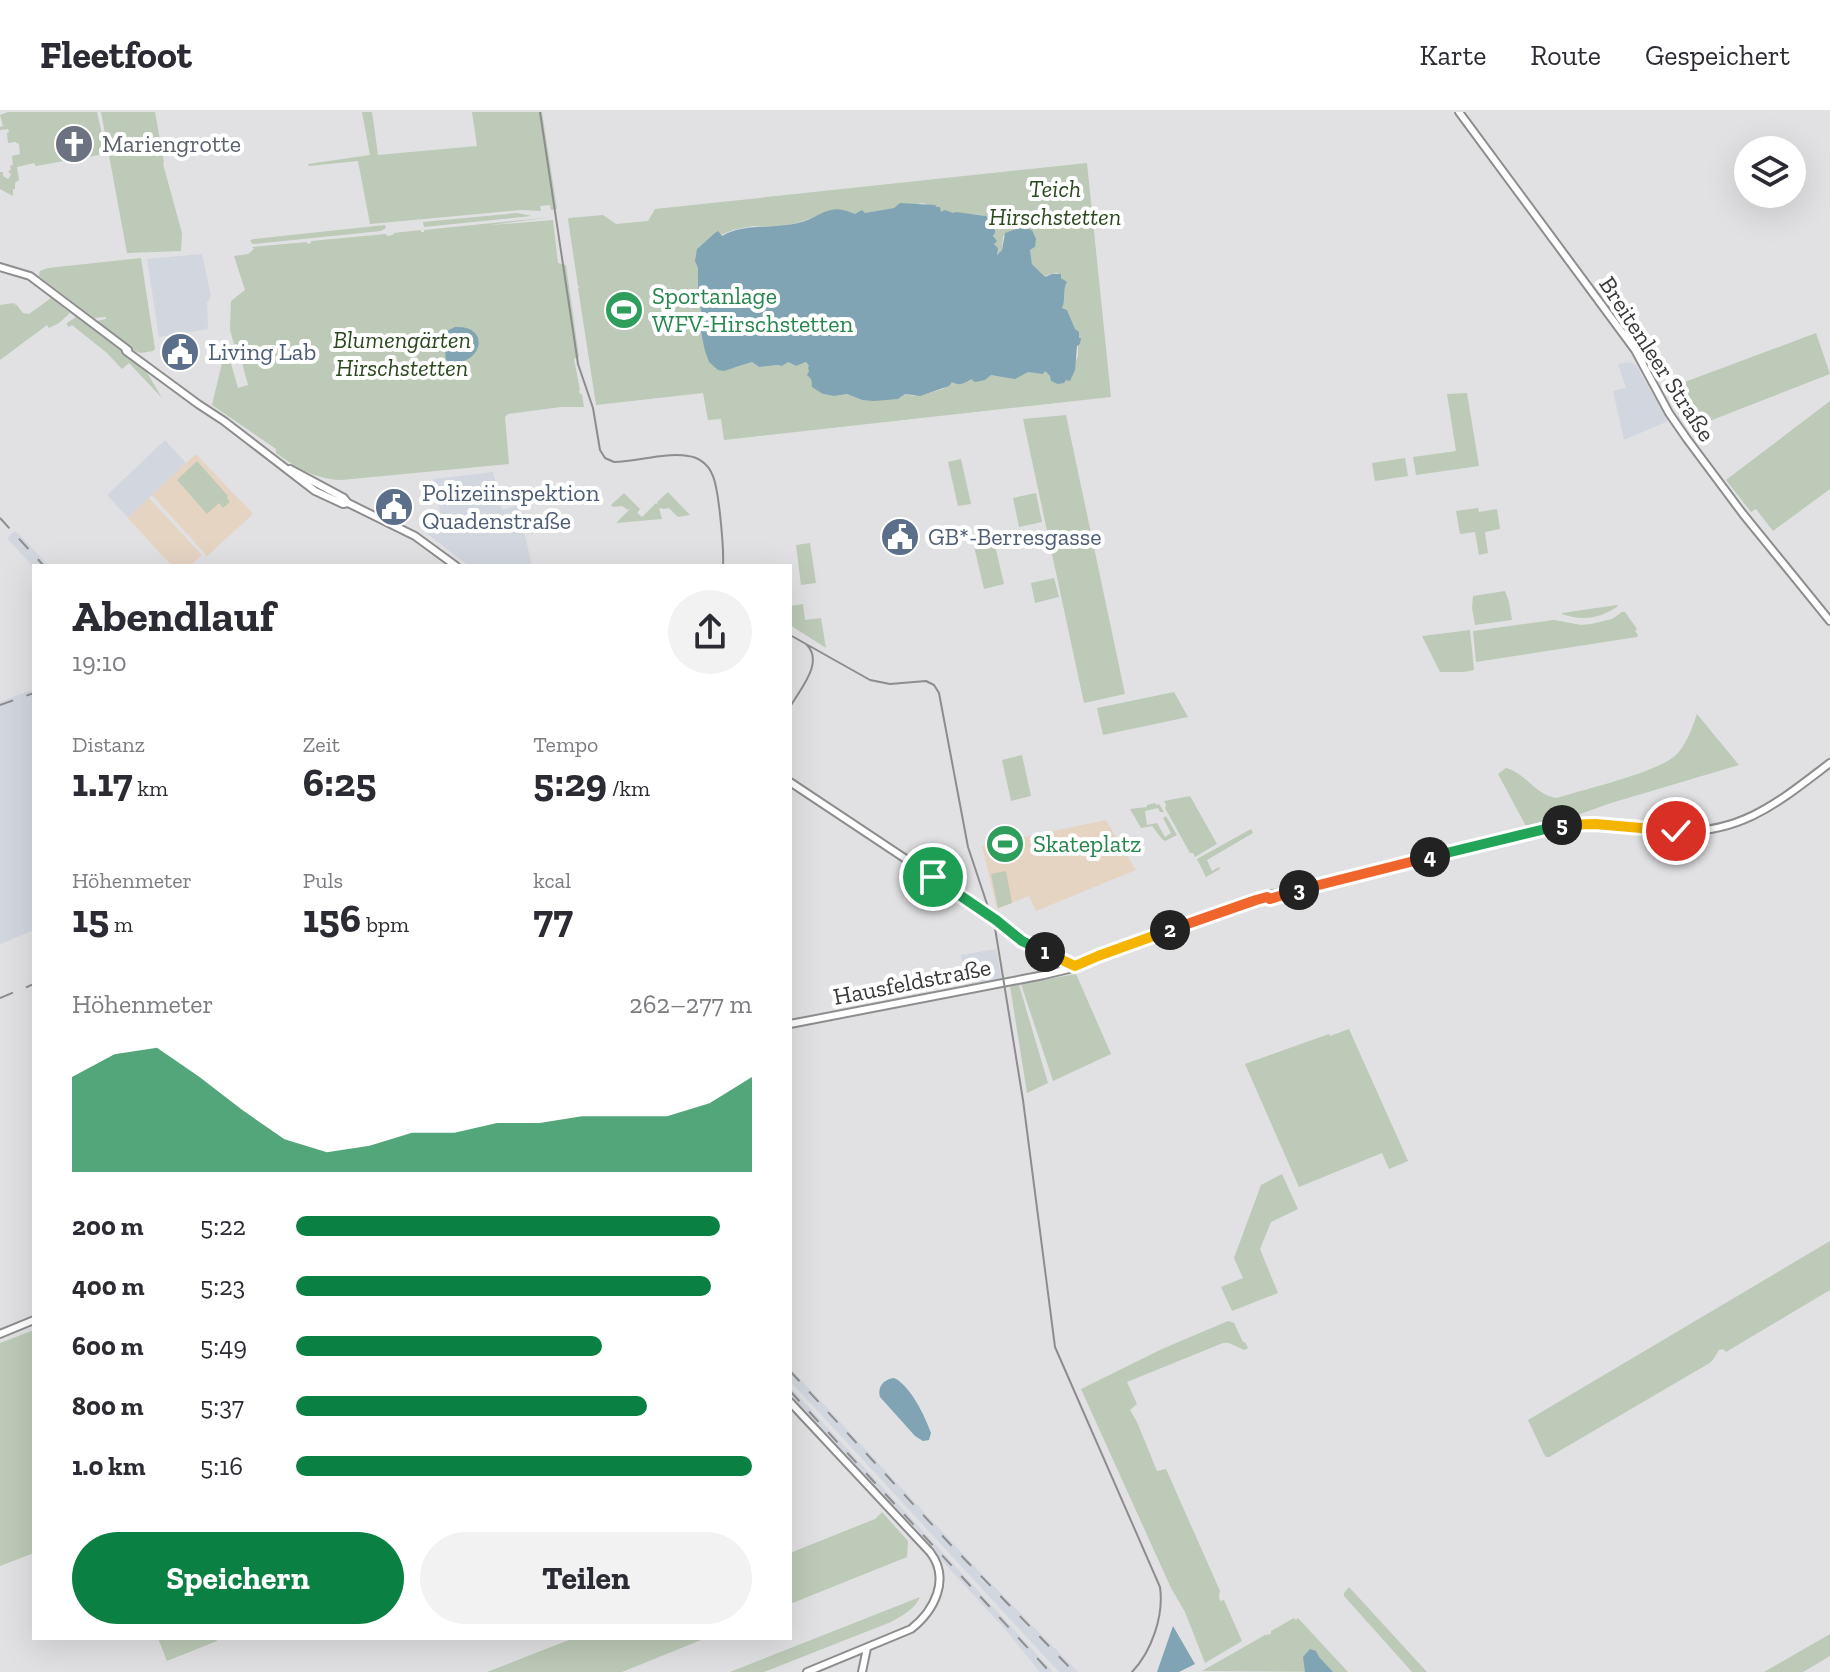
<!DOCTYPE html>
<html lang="de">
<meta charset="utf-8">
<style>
:root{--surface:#fff;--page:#f2f2f3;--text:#2b2b33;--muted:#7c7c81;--line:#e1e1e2;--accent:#0b8043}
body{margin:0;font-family:"Zilla Slab",serif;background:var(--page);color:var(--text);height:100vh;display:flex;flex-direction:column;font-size:30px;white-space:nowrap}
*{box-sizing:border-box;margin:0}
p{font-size:26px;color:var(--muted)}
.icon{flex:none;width:44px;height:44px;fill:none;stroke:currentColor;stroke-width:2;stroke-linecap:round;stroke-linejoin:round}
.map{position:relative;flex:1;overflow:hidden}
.details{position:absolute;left:32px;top:452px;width:760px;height:1076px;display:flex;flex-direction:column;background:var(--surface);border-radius:0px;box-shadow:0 8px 32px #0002}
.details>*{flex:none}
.controls{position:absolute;left:1734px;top:24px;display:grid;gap:16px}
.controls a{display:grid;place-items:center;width:72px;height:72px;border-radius:50%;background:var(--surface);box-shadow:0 8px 32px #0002;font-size:40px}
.pin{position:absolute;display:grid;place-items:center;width:68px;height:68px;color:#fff;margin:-34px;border:4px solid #fff;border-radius:50%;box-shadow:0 2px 8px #0007}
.km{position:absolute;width:40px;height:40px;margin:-20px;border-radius:50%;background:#222;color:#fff;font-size:22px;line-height:40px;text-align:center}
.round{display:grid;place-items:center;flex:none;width:84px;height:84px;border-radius:42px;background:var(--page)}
.summary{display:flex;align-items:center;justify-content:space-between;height:136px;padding:0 40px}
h1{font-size:44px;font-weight:700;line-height:60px}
.metrics{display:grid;grid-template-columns:repeat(3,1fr);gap:12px;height:136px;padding:8px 40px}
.metrics div{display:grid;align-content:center}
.metrics b{font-size:40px;font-weight:700}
.metrics small{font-size:22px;font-weight:400}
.metrics p{font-size:22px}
.chart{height:224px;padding:16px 40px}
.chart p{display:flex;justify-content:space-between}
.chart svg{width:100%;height:144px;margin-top:8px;fill:var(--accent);opacity:.7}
.cta{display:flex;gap:16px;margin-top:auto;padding:16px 40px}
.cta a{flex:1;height:92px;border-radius:48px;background:var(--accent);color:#fff;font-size:32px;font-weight:700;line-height:92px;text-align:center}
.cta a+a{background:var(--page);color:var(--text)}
ul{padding:0 40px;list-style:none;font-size:26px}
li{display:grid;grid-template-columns:128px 96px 1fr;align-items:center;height:60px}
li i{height:20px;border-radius:10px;background:var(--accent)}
header{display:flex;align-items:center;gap:48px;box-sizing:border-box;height:112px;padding:0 40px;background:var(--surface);border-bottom:2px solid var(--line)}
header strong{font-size:38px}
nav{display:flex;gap:44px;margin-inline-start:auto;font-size:28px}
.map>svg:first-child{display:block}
.built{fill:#d2d6de}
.education{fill:#e6d4c3}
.green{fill:#bccab7;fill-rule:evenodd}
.water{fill:#80a4b4}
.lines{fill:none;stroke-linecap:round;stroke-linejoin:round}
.secondary-casing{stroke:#8d8d8e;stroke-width:10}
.secondary{stroke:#fff;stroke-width:6}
.tram{stroke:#8d8d8e;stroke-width:2}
.rail{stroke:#8d8d8e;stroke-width:2;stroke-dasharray:14 14;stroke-linecap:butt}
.split-1-casing{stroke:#fff;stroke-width:16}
.split-2-casing{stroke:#fff;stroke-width:16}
.split-3-casing{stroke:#fff;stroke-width:16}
.split-4-casing{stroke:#fff;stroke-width:16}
.split-5-casing{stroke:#fff;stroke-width:16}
.split-6-casing{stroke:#fff;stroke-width:16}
.split-1{stroke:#22a559;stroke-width:10}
.split-2{stroke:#f5b400;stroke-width:10}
.split-3{stroke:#f0652b;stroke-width:10}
.split-4{stroke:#f0652b;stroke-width:10}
.split-5{stroke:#22a559;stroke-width:10}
.split-6{stroke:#f5b400;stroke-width:10}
.labels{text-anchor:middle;stroke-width:8;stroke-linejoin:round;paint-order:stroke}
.worship-label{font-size:24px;fill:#5b616d;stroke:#fff;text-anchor:start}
.park-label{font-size:24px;font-style:italic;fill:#2b491f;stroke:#fff}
.leisure-label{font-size:24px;fill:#27864d;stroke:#fff;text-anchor:start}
.service-label{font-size:24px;fill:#4e5e75;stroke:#fff;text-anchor:start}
.street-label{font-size:24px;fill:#39393a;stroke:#fff}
</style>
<header>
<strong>Fleetfoot</strong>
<nav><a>Karte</a><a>Route</a><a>Gespeichert</a></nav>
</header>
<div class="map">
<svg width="1830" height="1560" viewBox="0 0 1830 1560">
<rect width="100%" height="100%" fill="#e1e1e3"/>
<!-- built -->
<path class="built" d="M202,142l9,42 -4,7 1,26 -49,8 -12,-78z
M1630,250l6,3 32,56 -44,19 -11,-49 13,-3 -8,-24z
M165,328l21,23 -58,55 -21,-23z
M493,360l9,38 14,-4 3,3 13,57h-63l-44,-34 6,-8 11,-3 -9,-42z
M15,419l5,4 29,31h-15v2l-27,-30z
M34,577v241l-34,14v-242z
M996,837l6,33 -36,8 -5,-35z
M790,1256l186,200 102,104h-19l-269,-291z
M790,1275l263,285h-13l-35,-43 -215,-232z"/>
<!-- education -->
<path class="education" d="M196,342l57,60 -46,42 -55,-61z
M149,386l53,57 -12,11h-18l-44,-48z
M1106,708l30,50 -100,41 -7,-15 -32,13 -15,-63z"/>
<!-- green -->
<path class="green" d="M8,0h89l4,18 -1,7 4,17 -68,12 -2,-3 -17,4 2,13 -4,3v6h-2v7l-13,-7v-17h3v4l5,3 3,-4 -3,-4 3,-1 -1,-4 3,-1 -1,-9 8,-2 -1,-10 -4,-2 -7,1 -1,-10 2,-1 -1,-3 -8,1v-3l3,-1 -3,-11z
M101,0h54l9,50 -1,2 19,69 -1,18 -54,2z
M362,0h10l6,43 99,-9 -5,-34h70l15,97 -6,1 -1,-5 -10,1 1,5 -20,-1 -151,14 -12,-63 -49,5 -1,-2 62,-9z
M1087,51l24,234 -387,43 -3,-21 -13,1 -5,-27 -107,12 -18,-117 2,-1 -2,-1 -10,-67 1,-1 34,-3 13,9 32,-3 7,-12zM923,91c9,3 10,6 17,9 12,5 41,-2 50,7 6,5 3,17 4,25l4,4 -2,6h2l4,-4 1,-14 14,-8 18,19 -5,3 2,14 13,14 2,-3 10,-2 8,9h2l-3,7 -2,19 5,2 11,28v18l-12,24 -16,-4 -5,-5h-17l-19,5 -18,-1 -39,6 -9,8 -14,4 -16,3 -8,-2 -7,5 -36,1 -15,-6 -13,2 -11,-2 -12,-11v-4l-3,-6 1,-2v-5l-3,-4 -10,4 -8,-4 -6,4 -3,-1 -20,2 -7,-5 -18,6 -25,-6 -8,-30 2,-13 -5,-71 8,-7 27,-11 20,-4h30l18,-4 30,-12 24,5z
M517,101l15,3 -108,11 -1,-5z
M552,105l-60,8 61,-5 5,43 8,2 13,92 -5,2 6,31 -1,1 1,3h2l2,13h-23l-53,7 -3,3 4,47 -168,16c-26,-1 -44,-12 -65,-27v-4l-64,-44 14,-59 12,42 10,-3 -11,-41h-3l-4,-14 1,-29 14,-11 -11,-34 14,-2 6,-5 -2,-2 55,-5v2l4,-1v-2l75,-7 1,2 6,-1 1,-2 27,-3v2h3v-2z
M385,113l1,3 -5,3 -128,13 -3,-3 3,-2z
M141,146l14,91 -2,2 -12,2 -6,-2 -38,-30 9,-2v-2l-12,1 -55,-42 1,-5 8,-3z
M51,186l19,15 -11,10 -10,5 -2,-3 -47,35v-55l14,-2 2,4 -1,-4 8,10 6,1z
M76,205l69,52 17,29 -33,-35 -7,6 -15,-16 -35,-28 -3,2 -2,-2v-2z
M1816,221l14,41 -141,55 -23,-37 16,-9z
M1467,281l12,73 -63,9 -3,-18 43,-6 -9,-57z
M1830,289v88l-57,42 -17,-22 -5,3 -25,-32z
M1066,303l59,279 -41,9 -61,-284z
M1405,346l3,18 -33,5 -3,-18z
M961,347l10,45 -13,2 -10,-44z
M197,349l31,35 -1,2 3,4 -7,6 -4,-5 -12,11 -30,-34z
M668,380l22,23 -12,2 -9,-9 -5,1 -5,-1 3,11 -46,4 16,-16 -4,3 -6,-4 -9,1 -2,-2 13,-12 16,16 -3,4 5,4 14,-14 2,2 -1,-3z
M1036,381l6,29 -23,5 -6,-29z
M1478,396l1,4 18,-3 3,20 -15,3 3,21 -9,2 -4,-23 -15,2 -4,-23z
M993,425l11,47 -20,5 -11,-47z
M810,431l6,40 -15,2 -5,-40z
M1054,466l5,19 -24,6 -4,-20z
M1505,479l4,11 3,18 -37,5 -3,-17 1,-12z
M803,492l2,16 16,-2 5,30 -36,-23v-19z
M1617,493l1,1c-18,13 -36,15 -56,8v-1z
M1622,500h3l12,17 -2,2 3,4 -1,2 -161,25 -3,-31 81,-11 27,5 10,-1 21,-5z
M1470,518l4,40 -10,2h-24l-18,-36z
M1174,580l14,25 -85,18 -6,-27z
M1697,602l42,51 -128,38 -59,21 -24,6 -30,-56 8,-6c20,5 30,28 51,30 27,-9 105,-26 121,-45 10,-12 14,-25 19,-39z
M1022,643l9,41 -20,5 -9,-41z
M1190,684l27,48 -22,13 -2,-4h-3l-25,-45 1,-3 -2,-4z
M1155,691l1,2 3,-1 5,8h-4l-2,-4 -13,3 2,14 10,-2 8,14 6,-4 -8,-15 3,-2 11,19 -12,6 -3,-2 -10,-13 -11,2 -11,-19 17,-2v-2z
M1251,717l2,4 -46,27 5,11 7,-4 1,2 -14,8 -9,-18z
M1006,759l6,32 -14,5 -7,-34z
M1076,862l35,80 -58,27 -32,-97z
M1019,873l29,98 -21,10 -17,-107z
M1349,917l59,132 -19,8 -7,-16 -83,34 -54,-123 84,-30 1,2z
M1282,1062l16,35 -27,13 -11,27 18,44 -46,18 -11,-24 22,-9 -9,-20 27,-73z
M1830,1129v49l-104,62 -3,-3 -4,1 -6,10 -5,4 -159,93h-3l-2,-3 -16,-34z
M1228,1209l6,2 9,19h2l3,6 -4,2 -15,-7h-6l-96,39 10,22 -7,6 7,12 20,49 9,-2 54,122 -1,5 1,5 4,-1 18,41 -37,22 -20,-51 -14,-24 -90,-199 81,-40z
M34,1218v223l-34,13v-223z
M882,1400l26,29 -1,16 -117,47v-51l85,-34z
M1349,1475l78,85h-15l-68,-76v-3z
M920,1485c-6,13 -17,18 -29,25l-127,50h-34z
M1294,1506l2,2 2,-2 50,54 -146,-1 63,-36 6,-1v-3z
M1830,1522v22l-27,16h-39z
M158,1526h57l2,3 -50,20z
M574,1526h132l-84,34h-135z"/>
<!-- water -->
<path class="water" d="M900,91l35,2 2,2h3l1,5 4,-2 8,3 3,-1 30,4 8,8 1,9 -2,3 4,5 -3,3 4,4 -1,7 5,-5 3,-17 16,-6 11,3 4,9 -1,8 -5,3 2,14 13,13 7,-3h9v4l6,4c-5,9 -1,17 -5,26l5,2 8,19 4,3v6h2l-1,6 -3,2 -2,24 -5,11 -4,-1 -2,3 -6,1 -7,-3 -1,-5 -5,-5 -2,3 -15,-2 -13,7 -24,-4 -6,5 -10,2 -4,-3c-7,5 -12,7 -19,3l-3,4 -29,10 -15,-2 -7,5 -24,2 -12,-1 -15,-6 -13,2 -11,-2 -11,-7 -1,-8 -4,-4 2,-4 -1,-3 1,-2 -3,-4 -10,4 -8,-4 -6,4 -4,-1 -19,2 -7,-5 -28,9 -6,-1 -9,-8 -4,-11 -4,-19 2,-13 -5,-23v-28l-3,-7 2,-12 18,-16 3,-2 4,5c25,-14 52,-6 80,-14 10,-3 19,-10 29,-12 9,-2 16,1 24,4l7,-4 3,3 29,-5z
M455,215c40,-2 24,45 -9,33l-3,-27z
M894,1266c16,7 31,38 37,55l-2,7 -6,1 -8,-5 -35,-39c-3,-10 4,-18 14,-19z
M1173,1514l22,38 -16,8h-22z
M1310,1537l6,2 3,6 14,15h-28l-2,-15z"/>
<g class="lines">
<defs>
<path id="secondary" d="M1459,0l176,238 34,63 18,26 56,75 87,107
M0,155l30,9 98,74
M125,236l1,3 72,53 26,17 91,70 28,13 5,-1
M290,357l54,29 4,5 67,33 41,30
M790,670l200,133 32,26 53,25
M790,912l254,-49 25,-6 29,-13 169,-59 2,-2 42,-8 245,-61c40,-5 78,2 118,5 67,4 106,-30 156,-68
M0,1222l34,-14
M790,1290l140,150c21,27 4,59 -19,77l-104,43
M862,1560l5,-24"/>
</defs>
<!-- secondary casing -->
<use href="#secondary" class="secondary-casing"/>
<!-- secondary -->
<use href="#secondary" class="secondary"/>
<!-- tram -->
<path class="tram" d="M540,0l38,252 15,44 7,42 5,8 9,4c23,0 51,-10 74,-6 10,1 20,8 24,18 7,13 12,76 11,92
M790,523l80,45 20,4 36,-3 8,4 5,8 29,154 27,81 28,172 32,247 105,240c4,28 -8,64 -28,85
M790,595c10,-18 35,-45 16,-63"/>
<!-- rail -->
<path class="rail" d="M0,406l44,48
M0,593l34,-12
M0,886l34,-14
M790,1259l160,173 124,128
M790,1279l260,281"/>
</g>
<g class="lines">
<defs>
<path id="split-1" d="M933,765l63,43 26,21 23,11"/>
<path id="split-2" d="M1045,840l30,14 23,-10 72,-26"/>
<path id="split-3" d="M1170,818l86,-30 11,-3 3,2 29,-9"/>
<path id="split-4" d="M1299,778l131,-33"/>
<path id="split-5" d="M1430,745l132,-32"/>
<path id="split-6" d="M1562,713l33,-1 81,7"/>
</defs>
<!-- split-1 casing -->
<use href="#split-1" class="split-1-casing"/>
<!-- split-2 casing -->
<use href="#split-2" class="split-2-casing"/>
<!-- split-3 casing -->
<use href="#split-3" class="split-3-casing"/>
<!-- split-4 casing -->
<use href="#split-4" class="split-4-casing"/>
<!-- split-5 casing -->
<use href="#split-5" class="split-5-casing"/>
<!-- split-6 casing -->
<use href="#split-6" class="split-6-casing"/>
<!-- split-1 -->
<use href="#split-1" class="split-1"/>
<!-- split-2 -->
<use href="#split-2" class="split-2"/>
<!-- split-3 -->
<use href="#split-3" class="split-3"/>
<!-- split-4 -->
<use href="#split-4" class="split-4"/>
<!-- split-5 -->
<use href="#split-5" class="split-5"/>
<!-- split-6 -->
<use href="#split-6" class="split-6"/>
</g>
<!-- icons -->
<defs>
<symbol id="church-disc" viewBox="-11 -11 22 22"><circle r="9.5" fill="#6b7280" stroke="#fff"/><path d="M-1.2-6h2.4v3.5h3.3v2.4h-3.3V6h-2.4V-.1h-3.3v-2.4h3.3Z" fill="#fff"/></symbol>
<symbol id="stadium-disc" viewBox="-11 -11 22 22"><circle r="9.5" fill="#2e9e5b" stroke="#fff"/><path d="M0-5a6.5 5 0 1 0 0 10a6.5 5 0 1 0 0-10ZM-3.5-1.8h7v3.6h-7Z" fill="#fff"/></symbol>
<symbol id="civic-disc" viewBox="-11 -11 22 22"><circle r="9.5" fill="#5c6f8a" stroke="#fff"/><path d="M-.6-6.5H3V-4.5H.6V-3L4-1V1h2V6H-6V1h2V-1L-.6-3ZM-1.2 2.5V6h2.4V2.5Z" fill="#fff"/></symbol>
</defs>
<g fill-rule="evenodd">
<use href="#church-disc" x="52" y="10" width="44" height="44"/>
<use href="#stadium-disc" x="602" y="176" width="44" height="44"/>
<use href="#civic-disc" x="158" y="218" width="44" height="44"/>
<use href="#civic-disc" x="372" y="373" width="44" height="44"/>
<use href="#civic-disc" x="878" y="403" width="44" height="44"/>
<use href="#stadium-disc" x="983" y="710" width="44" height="44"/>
</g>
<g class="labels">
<!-- worship labels -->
<g class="worship-label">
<text x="102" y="40">Mariengrotte</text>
</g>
<!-- park labels -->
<g class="park-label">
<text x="1055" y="85">Teich<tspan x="1055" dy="28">Hirschstetten</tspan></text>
<text x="402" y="236">Blumengärten<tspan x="402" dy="28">Hirschstetten</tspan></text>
</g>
<!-- leisure labels -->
<g class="leisure-label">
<text x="652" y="192">Sportanlage<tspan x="652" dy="28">WFV-Hirschstetten</tspan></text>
<text x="1033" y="740">Skateplatz</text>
</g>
<!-- service labels -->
<g class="service-label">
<text x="208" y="248">Living Lab</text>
<text x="422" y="389">Polizeiinspektion<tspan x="422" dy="28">Quadenstraße</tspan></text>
<text x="928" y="433">GB*-Berresgasse</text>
</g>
<!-- street labels -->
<g class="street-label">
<text transform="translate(1657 247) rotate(57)" y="8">Breitenleer Straße</text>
<text transform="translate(912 870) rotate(-11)" y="8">Hausfeldstraße</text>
</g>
</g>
</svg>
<div class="controls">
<a><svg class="icon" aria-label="layers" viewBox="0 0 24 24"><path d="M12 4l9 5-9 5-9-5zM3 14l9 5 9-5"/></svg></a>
</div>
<div class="pin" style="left:933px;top:765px;background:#1e9e55"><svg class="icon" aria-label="arrive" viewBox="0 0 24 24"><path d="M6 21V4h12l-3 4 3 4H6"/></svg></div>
<div class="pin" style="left:1676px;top:719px;background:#d93025"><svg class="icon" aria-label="check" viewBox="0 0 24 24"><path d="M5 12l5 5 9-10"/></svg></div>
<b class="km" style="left:1045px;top:840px">1</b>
<b class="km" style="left:1170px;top:818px">2</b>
<b class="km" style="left:1299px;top:778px">3</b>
<b class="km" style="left:1430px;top:745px">4</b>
<b class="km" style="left:1562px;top:713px">5</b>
<section class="details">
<div class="summary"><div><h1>Abendlauf</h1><p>19:10</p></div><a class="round"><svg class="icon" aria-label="share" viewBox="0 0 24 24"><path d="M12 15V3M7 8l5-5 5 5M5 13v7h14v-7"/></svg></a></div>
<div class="metrics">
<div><p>Distanz</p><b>1.17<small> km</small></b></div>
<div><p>Zeit</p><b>6:25</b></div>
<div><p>Tempo</p><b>5:29<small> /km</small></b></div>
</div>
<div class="metrics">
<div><p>Höhenmeter</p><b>15<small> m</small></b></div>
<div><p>Puls</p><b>156<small> bpm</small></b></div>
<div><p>kcal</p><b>77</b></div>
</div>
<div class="chart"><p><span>Höhenmeter</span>262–277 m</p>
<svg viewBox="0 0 160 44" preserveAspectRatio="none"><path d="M0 44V15L10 8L20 6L30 15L40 25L50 34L60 38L70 36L80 32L90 32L100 29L110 29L120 27L130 27L140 27L150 23L160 15V44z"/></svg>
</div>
<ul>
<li><b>200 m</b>5:22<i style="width:93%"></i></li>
<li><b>400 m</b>5:23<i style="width:91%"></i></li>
<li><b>600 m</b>5:49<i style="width:67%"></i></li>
<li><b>800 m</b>5:37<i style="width:77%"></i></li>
<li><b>1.0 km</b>5:16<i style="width:100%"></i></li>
</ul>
<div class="cta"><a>Speichern</a><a>Teilen</a></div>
</section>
</div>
